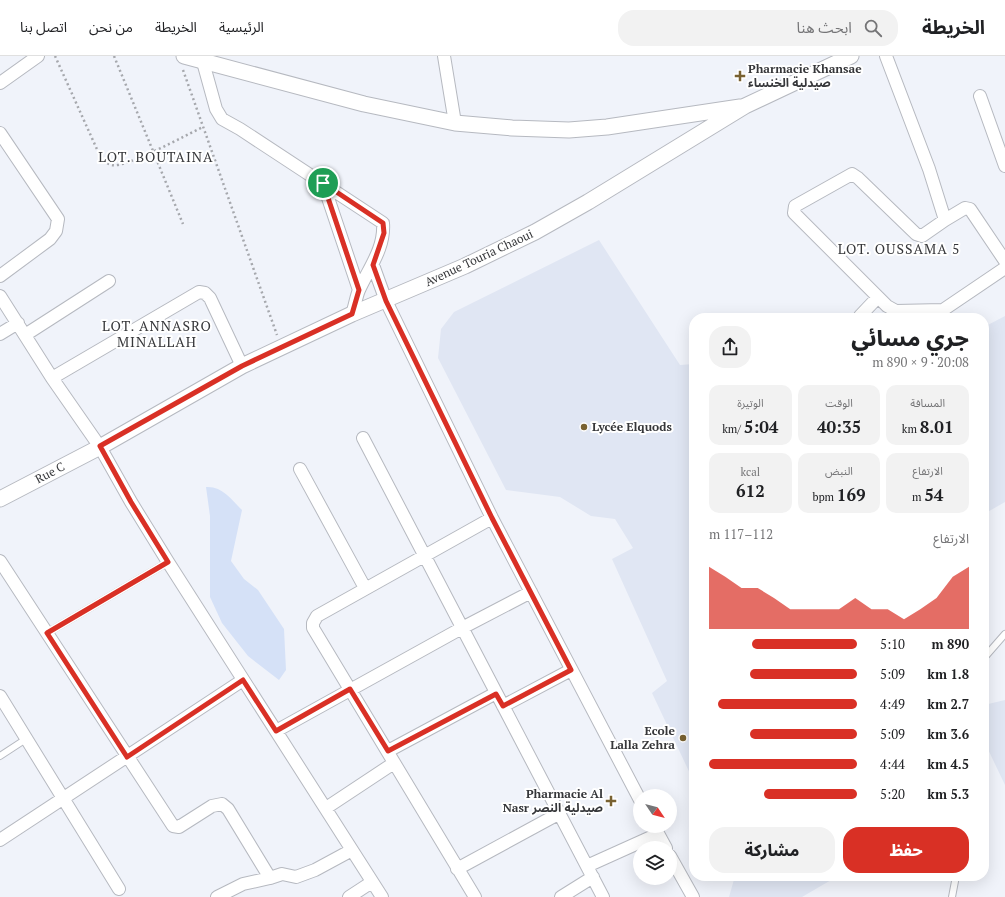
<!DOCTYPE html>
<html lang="ar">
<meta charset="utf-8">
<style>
:root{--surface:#fff;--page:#f2f2f2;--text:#202124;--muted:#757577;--line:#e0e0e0;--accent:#d93025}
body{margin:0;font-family:"PT Serif","Noto Sans Arabic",serif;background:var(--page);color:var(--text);direction:rtl;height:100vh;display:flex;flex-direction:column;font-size:15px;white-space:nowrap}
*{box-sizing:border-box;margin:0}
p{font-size:13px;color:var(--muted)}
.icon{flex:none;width:22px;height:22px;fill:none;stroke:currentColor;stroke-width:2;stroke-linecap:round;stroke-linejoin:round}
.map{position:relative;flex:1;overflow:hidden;direction:ltr}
.panel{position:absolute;left:689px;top:257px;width:300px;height:568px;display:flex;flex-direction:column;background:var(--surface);border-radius:16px;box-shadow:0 4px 16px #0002;direction:rtl}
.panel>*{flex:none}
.needle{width:26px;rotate:125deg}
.tools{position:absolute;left:633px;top:733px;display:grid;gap:8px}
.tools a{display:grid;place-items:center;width:44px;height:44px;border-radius:50%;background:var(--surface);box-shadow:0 4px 16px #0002;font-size:20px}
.pin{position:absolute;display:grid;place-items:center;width:34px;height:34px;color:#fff;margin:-17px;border:2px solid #fff;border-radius:50%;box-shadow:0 1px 4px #0007}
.round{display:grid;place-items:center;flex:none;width:42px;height:42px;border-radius:16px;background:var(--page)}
.overview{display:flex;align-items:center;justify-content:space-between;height:68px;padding:0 20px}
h1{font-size:22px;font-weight:800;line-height:30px}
.figures{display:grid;grid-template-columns:repeat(3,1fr);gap:6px;height:68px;padding:4px 20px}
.figures div{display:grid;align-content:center;border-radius:10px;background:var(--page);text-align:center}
.figures b{font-size:17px;font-weight:800}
.figures small{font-size:11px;font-weight:400}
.figures p{font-size:11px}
.chart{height:112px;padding:8px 20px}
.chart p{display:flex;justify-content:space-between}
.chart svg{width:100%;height:72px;margin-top:4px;fill:var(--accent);opacity:.7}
.primary-button{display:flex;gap:8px;margin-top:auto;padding:8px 20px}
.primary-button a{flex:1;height:46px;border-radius:16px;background:var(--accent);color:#fff;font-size:16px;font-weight:800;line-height:46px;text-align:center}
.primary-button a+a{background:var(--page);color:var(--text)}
ul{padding:0 20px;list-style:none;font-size:13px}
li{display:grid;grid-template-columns:64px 48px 1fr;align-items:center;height:30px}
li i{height:10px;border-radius:5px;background:var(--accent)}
header{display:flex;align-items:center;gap:24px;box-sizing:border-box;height:56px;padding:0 20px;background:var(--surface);border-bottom:1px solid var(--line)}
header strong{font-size:19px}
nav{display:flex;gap:22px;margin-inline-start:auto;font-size:14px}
.search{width:280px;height:36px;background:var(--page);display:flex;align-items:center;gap:10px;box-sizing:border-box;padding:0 14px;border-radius:16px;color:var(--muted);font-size:15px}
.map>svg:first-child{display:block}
.built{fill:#e0e6f3}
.green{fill:#d5e1f7}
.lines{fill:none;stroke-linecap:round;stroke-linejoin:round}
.service-casing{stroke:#b6b9c0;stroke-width:8}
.minor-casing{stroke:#b6b9c0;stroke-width:14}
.tertiary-casing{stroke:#b6b9c0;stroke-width:17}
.path{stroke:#a6a8ad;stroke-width:2.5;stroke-dasharray:2 3;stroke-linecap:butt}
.service{stroke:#fff;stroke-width:6}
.minor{stroke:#fff;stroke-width:12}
.tertiary{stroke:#fff;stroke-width:15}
.route-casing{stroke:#fff;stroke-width:8}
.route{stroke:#d93025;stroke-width:5}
.poi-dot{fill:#786131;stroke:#fff;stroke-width:1.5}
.labels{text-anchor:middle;stroke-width:4;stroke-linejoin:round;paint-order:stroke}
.poi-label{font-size:12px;font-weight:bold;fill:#36373a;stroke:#fff;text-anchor:start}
.street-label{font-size:12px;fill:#36373a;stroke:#fff}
.quarter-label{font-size:14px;letter-spacing:1px;fill:#36373a;stroke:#fff}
</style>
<header>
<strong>الخريطة</strong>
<div class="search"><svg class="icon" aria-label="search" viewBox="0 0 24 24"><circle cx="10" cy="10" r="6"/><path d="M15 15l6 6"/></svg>ابحث هنا</div>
<nav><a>الرئيسية</a><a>الخريطة</a><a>من نحن</a><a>اتصل بنا</a></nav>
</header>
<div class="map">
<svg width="1005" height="841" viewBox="0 0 1005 841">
<rect width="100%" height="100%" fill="#f0f3fa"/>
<!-- built -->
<path class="built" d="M599,184l81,125 14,-1v418l-42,-89 15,-12 -55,-122 21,-11 -18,-29 -24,-3 -31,-19 -54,-7 -68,-132 3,-29 13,-17z
M1005,260v186l-21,12v-187z
M1005,644v85l-21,-44v-36z
M735,820h103l-36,21h-73z"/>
<!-- green -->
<path class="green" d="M206,431c16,-1 25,12 36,23l-11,51 13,18 14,11 26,39 2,41 -7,10 -31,-24 -26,-33 -12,-26v-81z"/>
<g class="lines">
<defs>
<path id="service" d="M47,577l121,-71
M984,602l21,-24
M0,700l26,-17
M952,841l4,-21"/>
<path id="minor" d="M444,0l11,67
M886,0l43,113 16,51 -23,16 -6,-2 -58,-56 -6,-4 -57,32 -1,7 93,93 9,5 47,-1 62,-42
M203,6l13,47 6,10 18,10 143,94c2,25 -14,45 -24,67 -3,7 -4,16 -7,24
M0,27l38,-27
M980,40l25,70
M0,77l58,86 -2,12 -6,8 -50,37
M323,127l36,107
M945,164l20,-12 5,1 35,52
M373,209l13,36 106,217 148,282
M0,240l52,82 48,69 31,55 37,60 214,335
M860,260l18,-19
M0,278l18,-11
M25,279l84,-54
M52,322l147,-86 6,1 5,5 32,68
M363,382l240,459
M300,413l65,119
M0,505l173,265 6,1 33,-21 10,-2 6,5 42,69 -27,6 -26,13
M0,640l119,193
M503,650l68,-36
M276,675l186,-103 69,-36
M388,695l108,-58
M326,752l68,-45
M654,770l12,22
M0,784l243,-160
M670,800l23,41
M587,810l71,-32
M457,813l103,-56
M270,822l12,-4 14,3 19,-7 37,-20
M349,841l23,-15
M475,841l-162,-269v-5l4,-7 175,-98
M561,841l32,-20"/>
<path id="tertiary" d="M184,0l180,48 91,19 57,5 57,2 38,-3 133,-20
M0,443l100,-52 142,-81 110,-52 113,-48 70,-34 53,-30 157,-96 106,-50"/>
</defs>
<!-- service casing -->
<use href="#service" class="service-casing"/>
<!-- minor casing -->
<use href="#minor" class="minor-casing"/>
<!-- tertiary casing -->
<use href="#tertiary" class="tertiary-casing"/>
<!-- path -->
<path class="path" d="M55,0l45,100c3,3 6,8 12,9 12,4 76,-31 91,-38
M114,0l69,168
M183,14l94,265"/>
<!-- service -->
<use href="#service" class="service"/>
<!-- minor -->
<use href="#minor" class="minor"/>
<!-- tertiary -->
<use href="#tertiary" class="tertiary"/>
</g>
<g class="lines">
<defs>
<path id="route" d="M323,127l60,40 1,10 -11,32 13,36 106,217 79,152 -68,36 -7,-12 -108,57 -38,-62 -74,42 -33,-51 -116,77 -80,-124 121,-71 -37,-60 -31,-56 142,-80 110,-52 7,-24z"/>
</defs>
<!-- route casing -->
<use href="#route" class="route-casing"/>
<!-- route -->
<use href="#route" class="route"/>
</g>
<!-- markers -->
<g class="poi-dot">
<path d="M738 14h4v4h4v4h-4v4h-4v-4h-4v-4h4z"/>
<circle cx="584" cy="371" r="4"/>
<circle cx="683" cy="682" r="4"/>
<path d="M609 739h4v4h4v4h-4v4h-4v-4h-4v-4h4z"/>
</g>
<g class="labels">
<!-- poi labels -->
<g class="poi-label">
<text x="748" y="17">Pharmacie Khansae<tspan x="748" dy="14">صيدلية الخنساء</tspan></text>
<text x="592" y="375">Lycée Elquods</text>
<text x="675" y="679" text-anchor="end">Ecole<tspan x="675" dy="14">Lalla Zehra</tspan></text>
<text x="603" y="742" text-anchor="end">Pharmacie Al<tspan x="603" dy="14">Nasr صيدلية النصر</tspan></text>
</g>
<!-- street labels -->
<g class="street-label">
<text transform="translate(479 202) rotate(-25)" y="4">Avenue Touria Chaoui</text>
<text transform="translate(50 417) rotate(-28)" y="4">Rue C</text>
</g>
<!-- quarter labels -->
<g class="quarter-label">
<text x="156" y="106">LOT. BOUTAINA</text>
<text x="899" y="198">LOT. OUSSAMA 5</text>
<text x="157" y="275">LOT. ANNASRO<tspan x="157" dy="16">MINALLAH</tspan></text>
</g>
</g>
</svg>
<div class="tools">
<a><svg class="needle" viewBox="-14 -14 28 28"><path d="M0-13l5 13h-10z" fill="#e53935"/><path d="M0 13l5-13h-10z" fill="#757577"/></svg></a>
<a><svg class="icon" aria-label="layers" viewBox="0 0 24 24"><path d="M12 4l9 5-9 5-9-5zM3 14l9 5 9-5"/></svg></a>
</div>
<div class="pin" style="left:323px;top:127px;background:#1e9e55"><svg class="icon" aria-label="arrive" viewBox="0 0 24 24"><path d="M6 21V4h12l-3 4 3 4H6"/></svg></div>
<section class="panel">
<div class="overview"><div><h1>جري مسائي</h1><p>20:08 · 9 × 890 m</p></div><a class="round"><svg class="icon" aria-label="share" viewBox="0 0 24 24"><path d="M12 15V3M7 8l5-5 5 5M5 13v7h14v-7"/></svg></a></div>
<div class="figures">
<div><p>المسافة</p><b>8.01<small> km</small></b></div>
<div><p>الوقت</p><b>40:35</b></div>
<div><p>الوتيرة</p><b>5:04<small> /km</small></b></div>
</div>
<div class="figures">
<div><p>الارتفاع</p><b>54<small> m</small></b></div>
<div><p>النبض</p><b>169<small> bpm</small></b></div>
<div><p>kcal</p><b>612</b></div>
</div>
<div class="chart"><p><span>الارتفاع</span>112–117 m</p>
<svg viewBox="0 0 160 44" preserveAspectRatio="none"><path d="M0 44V6L10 12L20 19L30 19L40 25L50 32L60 32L70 32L80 32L90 25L100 32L110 32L120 38L130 32L140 25L150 12L160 6V44z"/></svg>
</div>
<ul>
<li><b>890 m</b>5:10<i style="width:71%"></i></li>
<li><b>1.8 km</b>5:09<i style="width:72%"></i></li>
<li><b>2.7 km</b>4:49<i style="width:94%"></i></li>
<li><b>3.6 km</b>5:09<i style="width:72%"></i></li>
<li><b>4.5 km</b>4:44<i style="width:100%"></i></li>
<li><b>5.3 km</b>5:20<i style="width:63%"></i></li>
</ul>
<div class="primary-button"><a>حفظ</a><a>مشاركة</a></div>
</section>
</div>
